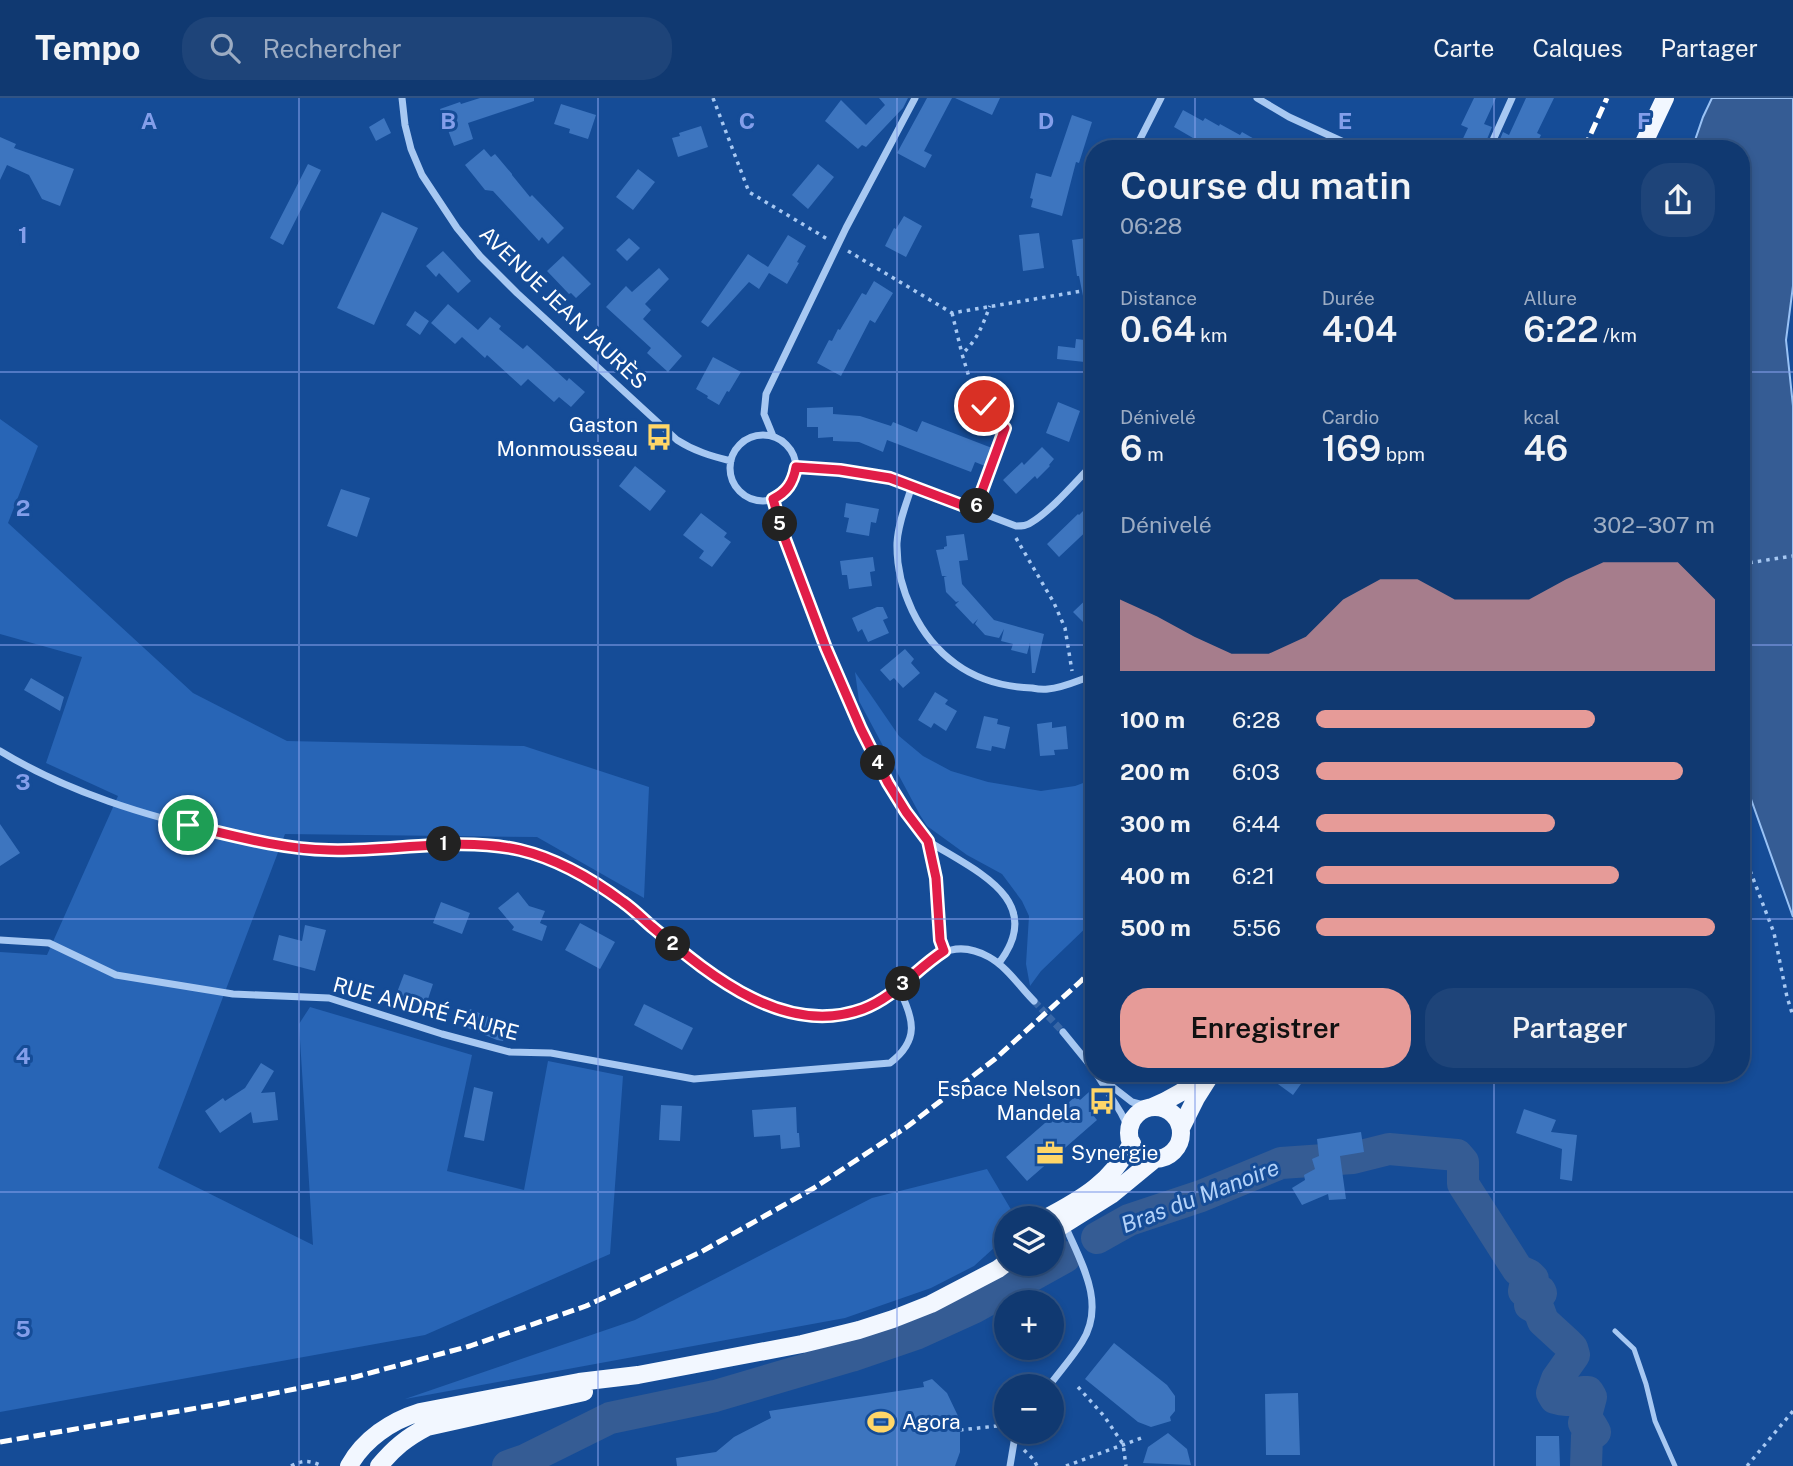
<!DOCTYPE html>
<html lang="fr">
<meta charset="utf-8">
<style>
:root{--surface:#103971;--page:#1e4479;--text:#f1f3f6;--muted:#9cacc3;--line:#305384;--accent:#e69b98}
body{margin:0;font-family:"Public Sans",sans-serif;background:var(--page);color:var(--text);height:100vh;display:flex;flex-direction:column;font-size:26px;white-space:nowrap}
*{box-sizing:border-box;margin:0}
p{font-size:23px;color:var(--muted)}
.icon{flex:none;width:38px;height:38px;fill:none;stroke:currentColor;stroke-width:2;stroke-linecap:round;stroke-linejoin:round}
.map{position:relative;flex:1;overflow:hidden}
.panel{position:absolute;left:1085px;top:42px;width:665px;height:942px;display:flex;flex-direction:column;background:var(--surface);border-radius:28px;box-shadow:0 4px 10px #0003,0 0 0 2px var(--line)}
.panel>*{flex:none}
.tools{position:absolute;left:994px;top:1108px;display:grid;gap:14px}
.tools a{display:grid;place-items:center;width:70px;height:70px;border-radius:50%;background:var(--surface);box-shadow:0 4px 10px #0003,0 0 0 2px var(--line);font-size:35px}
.pin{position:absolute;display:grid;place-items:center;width:60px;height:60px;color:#fff;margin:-30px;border:4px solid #fff;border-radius:50%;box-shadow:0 2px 7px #0007}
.km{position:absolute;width:35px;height:35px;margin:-18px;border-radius:50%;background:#222;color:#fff;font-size:19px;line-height:35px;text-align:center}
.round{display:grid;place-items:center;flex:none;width:74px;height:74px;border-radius:28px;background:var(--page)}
.summary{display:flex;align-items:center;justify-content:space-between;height:119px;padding:0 35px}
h1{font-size:38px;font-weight:600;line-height:52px}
.figures{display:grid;grid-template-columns:repeat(3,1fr);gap:10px;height:119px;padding:7px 35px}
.figures div{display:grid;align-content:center}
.figures b{font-size:35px;font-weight:600}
.figures small{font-size:19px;font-weight:400}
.figures p{font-size:19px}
.chart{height:196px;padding:14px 35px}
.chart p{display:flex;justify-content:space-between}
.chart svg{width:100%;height:126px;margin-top:7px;fill:var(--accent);opacity:.7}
.cta{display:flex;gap:14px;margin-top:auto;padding:14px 35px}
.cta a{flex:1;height:80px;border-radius:28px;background:var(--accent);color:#111;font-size:28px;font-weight:600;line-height:80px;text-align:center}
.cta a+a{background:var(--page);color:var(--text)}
ul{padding:0 35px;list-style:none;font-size:23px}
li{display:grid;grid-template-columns:112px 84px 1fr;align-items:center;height:52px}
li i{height:18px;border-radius:9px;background:var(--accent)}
header{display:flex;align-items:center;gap:42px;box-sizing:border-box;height:98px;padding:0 35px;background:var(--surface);border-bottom:2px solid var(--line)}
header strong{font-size:33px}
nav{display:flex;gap:38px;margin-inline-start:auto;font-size:24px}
.search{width:490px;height:63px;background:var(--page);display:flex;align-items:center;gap:18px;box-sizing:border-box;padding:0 24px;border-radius:28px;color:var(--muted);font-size:26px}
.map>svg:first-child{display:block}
.green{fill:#2865b6}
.water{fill:#355c94;stroke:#99c2f5;stroke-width:2}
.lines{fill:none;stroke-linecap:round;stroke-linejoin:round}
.river{stroke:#355c94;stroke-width:32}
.building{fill:#3d75bf}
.street-tunnel{stroke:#3867a7;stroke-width:7;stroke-dasharray:7 3.5;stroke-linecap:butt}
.path{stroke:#a7c8f2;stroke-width:3.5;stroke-dasharray:3.5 5;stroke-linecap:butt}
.lane{stroke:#a7c8f2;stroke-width:5}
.street{stroke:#a7c8f2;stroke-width:7}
.primary{stroke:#f2f7ff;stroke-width:18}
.rail{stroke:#fff;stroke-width:5;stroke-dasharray:12 5;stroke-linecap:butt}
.route-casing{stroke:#fff;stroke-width:14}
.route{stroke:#e11d48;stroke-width:9}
.grid{fill:none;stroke:#839eea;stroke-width:2;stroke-opacity:0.55}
.labels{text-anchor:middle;stroke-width:6;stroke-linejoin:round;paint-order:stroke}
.street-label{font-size:21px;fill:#fff;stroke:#154c97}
.poi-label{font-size:21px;fill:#fff;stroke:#154c97;text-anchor:end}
.water-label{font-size:23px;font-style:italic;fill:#b3d2f9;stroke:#154c97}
.grid-label{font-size:23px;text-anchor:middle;font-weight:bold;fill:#839eea;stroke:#154c97;stroke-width:6;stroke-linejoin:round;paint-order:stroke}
</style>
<header>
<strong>Tempo</strong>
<div class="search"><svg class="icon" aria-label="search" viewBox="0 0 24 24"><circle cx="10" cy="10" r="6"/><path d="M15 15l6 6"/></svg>Rechercher</div>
<nav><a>Carte</a><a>Calques</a><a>Partager</a></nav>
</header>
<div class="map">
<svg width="1793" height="1368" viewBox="0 0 1793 1368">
<rect width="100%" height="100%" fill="#154c97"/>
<!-- green -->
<path class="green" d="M0,321l38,27 -30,77 185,170 94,48 237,5 125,41 -5,111 -107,-61 -252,-3 -127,334 155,77 -14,-221 11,-17 162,48 -25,116 77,19 24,-129 75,15 -13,178 -185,81 -425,77v-460l47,3 71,-159 -72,-33 36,-106 -82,-23z
M855,574l44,64 24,20 28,15 37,11 53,9 34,-5 19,-7v141l-53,51 -11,15 -4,-22 3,-48 -7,-15 -20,-27 -35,-19 -40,-29 -7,-11 -61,-114z
M987,1071l29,49h-10v19l-32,29 -43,22 -86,30 -440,81 230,-79 237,-122z"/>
<!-- water -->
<path class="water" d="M1712,0h81v188l-7,54 7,66v511l-52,-146v-622h-49l11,-32z"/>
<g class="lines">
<!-- river -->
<path class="river" d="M1097,1140l32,-18 72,-24 80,-33 72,-5 36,-9 68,6 6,7v22l55,86 11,5 4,4 -8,7 -1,5 2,2 14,-2 1,2 -9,8 -2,4 9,5 4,11 24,22 5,5 2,7 -17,24 -5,14 3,5c13,4 18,2 28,-6h5l3,5 -7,26 7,2 4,7 -5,4h-3l-1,30
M508,1368l17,-6 85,-42 105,-22 136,-40 67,-23 55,-25 92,-51"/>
</g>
<!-- building -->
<path class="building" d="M480,0h54v3l-66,22 5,16 -19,7 -14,-37 20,-7 1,2z
M879,0h29l-5,10 -37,39 -4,-2 -4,4 -33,-28 16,-21 25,25 19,-20z
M927,0h25l-28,53 8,4 -7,13 -28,-15z
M955,0h45l-8,17z
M1474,0h22l-12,26 8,3 -9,22h-25l10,-21 -7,-3z
M1526,0h28l-17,35 4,2 -6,12 3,2h-42l7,-17 6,3z
M561,6l35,11 -8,24 -19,-6 1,-4 -16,-5z
M1183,12l20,11 2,-3 14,8 1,-2 20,11 2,-3 30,17h-60l-38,-22z
M1072,17l20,7 -13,41 -3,-1 -14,54 -31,-9 2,-8 -3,-1 6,-25 15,4z
M384,20l7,15 -15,8 -7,-14z
M701,28l7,21 -30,10 -6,-19 8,-2 -1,-3z
M0,39l16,7 -2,4 60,21 -14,37 -18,-7 -13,-24 -22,-10 -7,15z
M484,51l7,8 4,-3 17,20v1l18,22 2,-2 32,33 -16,16 -6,-7 -3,4 -46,-50 -8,-1 -20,-25z
M308,66l13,6 -38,75 -13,-7z
M818,66l16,13 -26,32 -16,-14z
M638,71l17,13 -22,28 -17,-13z
M382,114l36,16 -44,97 -37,-17z
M904,118l18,10 -16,31 -21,-11 9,-18 2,1z
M1039,135l5,35 -21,3 -4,-36z
M788,137l18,11 -9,16 2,1 -12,21 -18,-11 -10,16 -10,-7 -41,45 -7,-5 47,-68 20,13z
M1094,139v78l-7,1 -8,-40h-2l-5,-36z
M629,140l11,10 -13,13 -11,-11z
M443,153l28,30 -13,12 -19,-20 -3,4 -10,-11z
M563,158l28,28 -15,14 -5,-5 -2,1 -22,-23z
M659,170l10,11 -24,25 6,6 -8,9 39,37 -14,16 -21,-19 4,-5 -45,-41 20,-21 6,6z
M874,183l19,12 -18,30 -5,-3 -29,56 -24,-13 12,-23 3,1 6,-12 2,1 22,-37 4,2z
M448,206l30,26 12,-13 11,9 -2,3 24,20 4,-4 40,36 2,-3 16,14 -14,15 -12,-10 -5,5 -26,-23 -7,7 -34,-31 -2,3 -23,-21 -7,7 -24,-21z
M415,213l14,10 -9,14 -14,-10z
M1076,241l18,2v22l-37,-4 1,-13 17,2z
M713,259l28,15 -12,20 -2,-1 -8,14 -12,-7 1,-2 -12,-7z
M1058,304l22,9 -11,31 -23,-9z
M833,309v7l27,2 31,10 2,-4 24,10 5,-11 70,27 -7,18 -10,-4 -4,10 -84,-32 -4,12 -24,-10 -26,-1v-4l-15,1v-11h-11v-19z
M1042,349l12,12 -5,6 1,1 -13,13 -2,-3 -19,18 -13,-14 19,-18 2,3z
M635,368l31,25 -16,20 -31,-25z
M341,391l29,9 -13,39 -30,-11z
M846,405l33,6 -3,14 -5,-1 -2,14 -23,-4 3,-14 -5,-1z
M1085,411l9,10v5l-35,33 -12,-13 31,-30 1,1z
M701,415l26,20 -3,4 7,5 -19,25 -13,-9 5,-7 -21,-16z
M964,436l4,26 -9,1 3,23 32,36 50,14 -9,39h-3l-2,-30 -3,11 -16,-4 2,-6 -12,-3 3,-12 -5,9 -14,-3 -10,-11 3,-5 -5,5 -18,-19 4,-4 -3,1 -10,-10 -2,-15 3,-1h-5l-6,-26 8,-1v-2l3,-1 -1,-10z
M873,459l2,14 -5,1 2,14 -23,3 -2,-14h-5l-2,-14z
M1094,494v41l-21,-21z
M877,509h6l5,11 -5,2 6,13 -21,9 -6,-13 -4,3 -6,-14z
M905,551l9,10 -3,4 9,10 -17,15 -9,-10 -4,3 -10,-11z
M31,580l33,19 -4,14 -36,-21z
M935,594l13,8 -3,4 12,7 -11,20 -12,-8 -3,5 -13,-8z
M984,618l14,3 -1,5 13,3 -5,22 -13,-3 -1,5 -15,-3z
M1052,624v6l14,-2 2,23 -14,1 1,5 -15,1 -3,-32z
M0,726l20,29 -20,13z
M518,794l11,14 16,5 -5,12 7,3 -5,15 -30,-11 2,-3 -16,-19z
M441,804l29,11 -8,21 -29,-11z
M580,825l35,19 -15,27 -35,-19z
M305,827l21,5 -11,41 -42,-11 6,-25 23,6z
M404,876l29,10 -7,21 -30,-10z
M644,906l49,24 -11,22 -48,-25z
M470,911l49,21 -5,12 -10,-4 -1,3 -6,-1 -34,-14z
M261,965l13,8 -13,22 14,-1 3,28 -25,3 -2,-11 -31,21 -15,-22 18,-13 2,3 20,-13z
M1263,975h46l-16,22z
M474,989l19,5 -9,49 -20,-4z
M1089,994l13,15 -9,8 4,5 -70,61 -21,-24 70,-61 4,4z
M661,1007l21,1 -2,35 -21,-1z
M796,1009l1,26h2l1,14 -19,2 -1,-14 -26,2 -2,-27z
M1524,1011l32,11 -5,12 26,3 -5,46 -12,-2 2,-30 -46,-16z
M1361,1034l3,20 -24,4 6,43 -17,1 -1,-6 -26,11 -10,-17 13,-8 -1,-5 11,-6 -3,-10 7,-3 -2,-17z
M1114,1245l53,42 8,11v15l-5,6 1,4 -20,6 -13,-5 -53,-43z
M932,1281l15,14 11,23 2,11v25l-5,14h-278l-1,-8 40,-6 18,-15 37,-19 -2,-7 155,-24 -1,-5z
M1298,1295l2,62h-34l-1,-61z
M1168,1335l19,16 4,16 -48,-2 5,-16z
M1536,1338h23l1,30h-24z"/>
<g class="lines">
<!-- street-tunnel -->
<path class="street-tunnel" d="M1034,903l29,31"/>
<!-- path -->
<path class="path" d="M713,0l36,94 80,48
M848,153l104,62 142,-24
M952,215l10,41
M978,404l27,-74 -21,-22 -15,-29 -7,-23c16,-15 20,-28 28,-48
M1016,440l38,65 11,25 7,43
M1741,466l52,-8
M1741,749l33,86 13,64 6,19
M1078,1289l26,29 19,28 3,22
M960,1332l46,-5
M1024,1352l10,10 3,6
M291,1368c12,-6 18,-6 31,0
M1066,1368l78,-29
M1747,1368l46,-55"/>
<!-- lane -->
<path class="lane" d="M1615,1233l19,18 12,35 9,37 20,45"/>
<!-- street -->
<path class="street" d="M402,0l3,27 6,24 11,26 35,53 23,28 37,37 160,147c17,11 34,16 54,21
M1257,0l32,19 70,32
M1135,51l26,-51
M1489,51l23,-51
M730 370a33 33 0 1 1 66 0a33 33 0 1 1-66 0Z
M773,338l-9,-22 2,-20 80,-166 69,-130
M796,369l44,3 50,8 126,48c6,0 11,0 16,-4 20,-12 45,-42 62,-59
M912,388c-6,18 -14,38 -15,57 -1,45 22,95 59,121 22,16 50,23 76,24 5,1 10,2 16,1 15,-1 31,-9 46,-14
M773,401l9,32 44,117 35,80 27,55 18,29 22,29 8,37 4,63 4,10
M0,653c69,42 147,65 225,83 34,8 72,16 107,16 72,0 147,-17 216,9 92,34 148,131 245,155 35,8 74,-3 103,-23 8,-6 14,-14 21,-20 23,-21 43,-30 72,-14 18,10 31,30 45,44
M928,743c45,29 120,58 71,122
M0,842l49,3 67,32 117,19 96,4 113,36 68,18 41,1 143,26 196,-16c30,-23 24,-44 9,-74
M1063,934l31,38
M1096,975l25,40 9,18
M1324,978l2,-3
M1105,983l27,21 19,5
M1049,1288c11,-15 23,-28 33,-44 25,-39 -2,-81 -18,-119
M1010,1368l4,-24 4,-10"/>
<!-- primary -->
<path class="primary" d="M1641,51l24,-51
M1152,1009c22,-9 39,-20 57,-34
M1129 1035a26 26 0 1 1 52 0a26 26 0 1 1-52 0Z
M1181,1030l15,-30 12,-19
M1046,1120c38,-20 65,-36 86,-75
M1052,1134l59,-37 45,-37
M349,1368c15,-27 42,-45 71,-54l159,-30 59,-7 164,-31 57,-14 34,-11 38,-15 67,-35 8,-6
M379,1368c15,-18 27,-28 48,-39l157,-35"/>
<!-- rail -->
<path class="rail" d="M1584,51l23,-51
M0,1344l220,-38 135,-27 115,-31 116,-40 115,-54 113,-64 94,-62 87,-67 86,-78 13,-13"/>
</g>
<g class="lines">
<defs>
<path id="route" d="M188,727c47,11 93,24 141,25 62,2 129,-14 191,0 38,9 72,29 103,52 10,7 19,16 28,24 58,48 132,112 212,83 32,-12 53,-40 81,-58l-4,-11 -4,-62 -8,-37 -22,-29 -18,-29 -27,-54 -35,-81 -44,-117 -9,-32c14,-7 20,-16 23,-32l44,3 50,8 85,32 30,-82 -21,-22"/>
</defs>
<!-- route casing -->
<use href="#route" class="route-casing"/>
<!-- route -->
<use href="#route" class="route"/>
</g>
<!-- grid -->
<path class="grid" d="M299,0v1368M598,0v1368M897,0v1368M1195,0v51M1494,0v51M0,274h1094M1741,274h52M0,547h1094M1741,547h52M0,821h1094M1741,821h52M1195,975v393M1494,975v393M0,1094h1793"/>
<!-- icons -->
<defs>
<symbol id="bus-bare" viewBox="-9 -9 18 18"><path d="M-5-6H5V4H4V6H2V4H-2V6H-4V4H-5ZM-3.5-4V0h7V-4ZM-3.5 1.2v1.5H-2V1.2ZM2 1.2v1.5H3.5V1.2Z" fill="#ffd668" stroke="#154c97" stroke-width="2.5" paint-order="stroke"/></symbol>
<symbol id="office-bare" viewBox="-9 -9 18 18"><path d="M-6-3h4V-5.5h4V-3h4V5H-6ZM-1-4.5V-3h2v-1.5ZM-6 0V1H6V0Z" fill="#ffd668" stroke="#154c97" stroke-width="2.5" paint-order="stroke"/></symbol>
<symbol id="stadium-bare" viewBox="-9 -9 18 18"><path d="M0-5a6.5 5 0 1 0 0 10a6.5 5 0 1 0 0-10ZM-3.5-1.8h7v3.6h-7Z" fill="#ffd668" stroke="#154c97" stroke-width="2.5" paint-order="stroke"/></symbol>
</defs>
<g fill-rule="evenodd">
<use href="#bus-bare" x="640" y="320" width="38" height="38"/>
<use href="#bus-bare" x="1083" y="984" width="38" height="38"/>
<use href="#office-bare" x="1031" y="1036" width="38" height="38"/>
<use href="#stadium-bare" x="862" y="1305" width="38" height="38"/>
</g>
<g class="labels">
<!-- street labels -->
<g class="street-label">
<text transform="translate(563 210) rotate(44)" y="7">AVENUE JEAN JAURÈS</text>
<text transform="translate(426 911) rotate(15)" y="7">RUE ANDRÉ FAURE</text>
</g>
<!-- poi labels -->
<g class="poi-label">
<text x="638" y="334">Gaston<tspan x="638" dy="24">Monmousseau</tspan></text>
<text x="1081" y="998">Espace Nelson<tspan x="1081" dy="24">Mandela</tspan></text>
<text x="1071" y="1062" text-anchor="start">Synergie</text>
<text x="902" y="1331" text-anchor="start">Agora</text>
</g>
<!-- water labels -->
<g class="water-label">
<text transform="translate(1200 1098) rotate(-21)" y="8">Bras du Manoire</text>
</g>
</g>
<g class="grid-label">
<text x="149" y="31">A</text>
<text x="448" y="31">B</text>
<text x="747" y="31">C</text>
<text x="1046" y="31">D</text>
<text x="1345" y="31">E</text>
<text x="1644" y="31">F</text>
<text x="23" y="145">1</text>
<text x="23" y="418">2</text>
<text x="23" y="692">3</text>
<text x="23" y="966">4</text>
<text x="23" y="1239">5</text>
</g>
</svg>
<div class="tools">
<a><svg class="icon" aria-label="layers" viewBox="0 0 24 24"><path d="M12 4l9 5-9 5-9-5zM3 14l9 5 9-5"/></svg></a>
<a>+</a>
<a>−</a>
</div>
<div class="pin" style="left:188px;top:727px;background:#1e9e55"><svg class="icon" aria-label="arrive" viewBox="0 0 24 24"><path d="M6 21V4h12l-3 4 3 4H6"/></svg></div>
<div class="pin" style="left:984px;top:308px;background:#d93025"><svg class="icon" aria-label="check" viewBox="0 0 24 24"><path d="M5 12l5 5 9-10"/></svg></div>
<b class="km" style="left:444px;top:746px">1</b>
<b class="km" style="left:673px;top:846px">2</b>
<b class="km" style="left:903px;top:886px">3</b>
<b class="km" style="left:878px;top:665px">4</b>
<b class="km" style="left:780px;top:426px">5</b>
<b class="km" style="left:977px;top:408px">6</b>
<section class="panel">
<div class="summary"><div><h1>Course du matin</h1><p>06:28</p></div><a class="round"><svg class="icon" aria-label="share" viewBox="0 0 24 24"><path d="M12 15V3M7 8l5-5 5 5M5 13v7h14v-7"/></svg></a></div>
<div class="figures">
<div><p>Distance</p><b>0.64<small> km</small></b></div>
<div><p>Durée</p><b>4:04</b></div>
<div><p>Allure</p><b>6:22<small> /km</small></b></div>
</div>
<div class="figures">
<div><p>Dénivelé</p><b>6<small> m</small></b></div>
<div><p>Cardio</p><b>169<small> bpm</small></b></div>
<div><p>kcal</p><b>46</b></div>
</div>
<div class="chart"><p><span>Dénivelé</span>302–307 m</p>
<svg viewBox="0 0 160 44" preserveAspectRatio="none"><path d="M0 44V19L10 25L20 32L30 38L40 38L50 32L60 19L70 12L80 12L90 19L100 19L110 19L120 12L130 6L140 6L150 6L160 19V44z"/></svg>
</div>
<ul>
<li><b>100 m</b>6:28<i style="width:70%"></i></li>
<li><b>200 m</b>6:03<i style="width:92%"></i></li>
<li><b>300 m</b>6:44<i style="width:60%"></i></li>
<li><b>400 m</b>6:21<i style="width:76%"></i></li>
<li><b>500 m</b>5:56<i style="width:100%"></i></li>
</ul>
<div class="cta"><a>Enregistrer</a><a>Partager</a></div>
</section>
</div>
